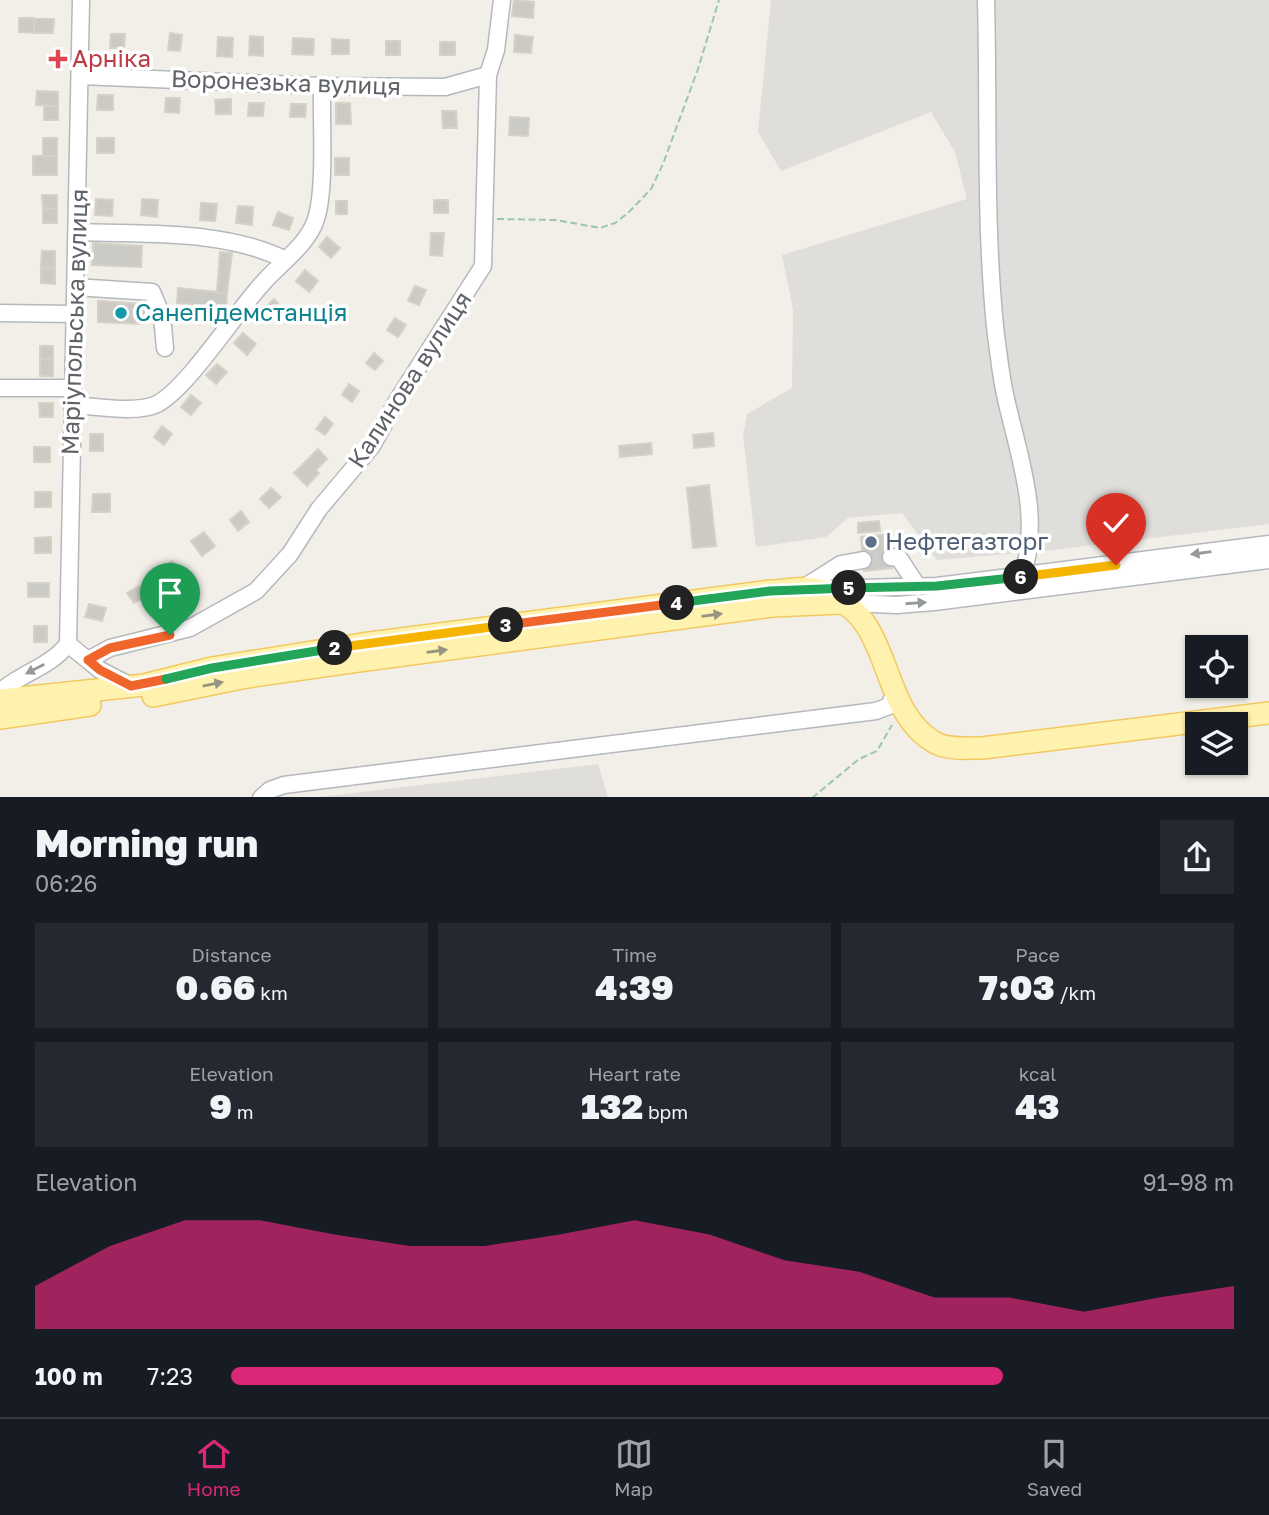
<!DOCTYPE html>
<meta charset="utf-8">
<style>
:root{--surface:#171b24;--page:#242831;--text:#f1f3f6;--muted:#9ea1a6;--line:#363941;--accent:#db2777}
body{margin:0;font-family:"Golos Text",sans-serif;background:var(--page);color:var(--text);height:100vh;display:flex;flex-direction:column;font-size:26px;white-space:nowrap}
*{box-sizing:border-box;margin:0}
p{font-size:23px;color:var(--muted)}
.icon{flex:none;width:38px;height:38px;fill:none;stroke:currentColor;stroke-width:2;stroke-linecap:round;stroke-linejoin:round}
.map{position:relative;height:797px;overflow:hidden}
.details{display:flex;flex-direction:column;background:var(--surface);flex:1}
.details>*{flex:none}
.controls{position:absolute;left:1185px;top:635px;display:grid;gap:14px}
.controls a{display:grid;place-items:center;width:63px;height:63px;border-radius:0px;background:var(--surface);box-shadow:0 2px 5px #0004;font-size:35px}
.pin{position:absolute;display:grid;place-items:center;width:60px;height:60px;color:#fff;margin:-72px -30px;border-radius:50% 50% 50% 0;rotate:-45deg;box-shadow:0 0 7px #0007}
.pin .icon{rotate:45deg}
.km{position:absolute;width:35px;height:35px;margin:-18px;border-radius:50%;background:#222;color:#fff;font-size:19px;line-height:35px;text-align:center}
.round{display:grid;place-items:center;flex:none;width:74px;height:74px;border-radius:0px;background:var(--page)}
.headline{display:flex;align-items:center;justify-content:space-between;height:119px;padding:0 35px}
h1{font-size:38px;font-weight:800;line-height:52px}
.metrics{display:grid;grid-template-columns:repeat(3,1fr);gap:10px;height:119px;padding:7px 35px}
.metrics div{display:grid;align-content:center;border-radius:0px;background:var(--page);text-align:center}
.metrics b{font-size:35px;font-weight:800}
.metrics small{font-size:19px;font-weight:400}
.metrics p{font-size:19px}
.chart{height:196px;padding:14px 35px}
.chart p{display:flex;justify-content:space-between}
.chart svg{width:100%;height:126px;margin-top:7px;fill:var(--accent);opacity:.7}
ul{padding:0 35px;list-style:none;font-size:23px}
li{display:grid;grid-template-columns:112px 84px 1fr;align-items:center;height:52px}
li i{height:18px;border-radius:9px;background:var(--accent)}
.tab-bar{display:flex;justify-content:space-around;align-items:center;height:98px;border-top:2px solid var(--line);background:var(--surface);font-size:19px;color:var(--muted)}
.tab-bar a{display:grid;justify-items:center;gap:4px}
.tab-bar .on{color:var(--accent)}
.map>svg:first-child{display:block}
.industrial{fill:#e0deda}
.building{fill:#cccac5;stroke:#d6d1c6;stroke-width:2}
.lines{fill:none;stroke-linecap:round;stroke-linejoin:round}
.minor-tunnel{stroke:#ccccc8;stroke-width:16;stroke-dasharray:16 8;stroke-linecap:butt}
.minor-casing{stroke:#b5b8bc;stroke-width:19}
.major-casing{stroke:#f2c960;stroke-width:24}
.path{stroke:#9cc7a9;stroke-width:2;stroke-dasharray:7 3.5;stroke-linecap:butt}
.minor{stroke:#fff;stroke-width:16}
.major{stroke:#fff2af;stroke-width:21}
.oneway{fill:#979a9d}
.oneway2{fill:#979581}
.split-1-casing{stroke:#fff;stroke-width:14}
.split-2-casing{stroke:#fff;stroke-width:14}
.split-3-casing{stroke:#fff;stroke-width:14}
.split-4-casing{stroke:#fff;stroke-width:14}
.split-5-casing{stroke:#fff;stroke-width:14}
.split-6-casing{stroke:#fff;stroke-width:14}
.split-7-casing{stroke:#fff;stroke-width:14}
.split-1{stroke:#f0652b;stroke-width:9}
.split-2{stroke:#22a559;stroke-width:9}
.split-3{stroke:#f5b400;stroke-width:9}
.split-4{stroke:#f0652b;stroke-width:9}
.split-5{stroke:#22a559;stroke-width:9}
.split-6{stroke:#22a559;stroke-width:9}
.split-7{stroke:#f5b400;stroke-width:9}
.health-dot{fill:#e0444e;stroke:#fff;stroke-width:2.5}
.culture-dot{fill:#0f9aa8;stroke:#fff;stroke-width:2.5}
.service-dot{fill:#5c6f8a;stroke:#fff;stroke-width:2.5}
.labels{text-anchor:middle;stroke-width:7;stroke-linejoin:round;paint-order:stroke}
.health-label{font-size:24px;fill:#be3a42;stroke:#fff;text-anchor:start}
.street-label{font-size:24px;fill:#5f6368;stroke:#fff}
.culture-label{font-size:24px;fill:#0d838f;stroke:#fff;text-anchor:start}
.service-label{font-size:24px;fill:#4e5e75;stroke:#fff;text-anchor:start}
</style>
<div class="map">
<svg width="1269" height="798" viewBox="0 0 1269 798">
<rect width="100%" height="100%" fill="#f1efe8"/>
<!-- industrial -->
<path class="industrial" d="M771,0h498v524l-225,27 -107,9 -35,-47 -54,5 -22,19 -70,10 -13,-111 4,-22 45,-26 1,-79 -11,-54 185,-56 -12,-47 -24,-40 -150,59 -23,-39z
M598,764l10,33h-289l119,-14z"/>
<!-- building -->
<path class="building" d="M514,0l20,2 -1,16 -21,-2z
M19,18h15v15l-15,-1z
M34,18l20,1 -1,14h-19z
M170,33l12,2 -2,16 -12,-1z
M111,34h14l-1,14h-14z
M515,35l18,2 -2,16 -17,-1z
M250,36l13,1v19l-14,-1z
M218,37l15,1 -1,19 -15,-1z
M293,38l21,1 -1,16 -21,-1z
M332,39l17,1v14h-17z
M386,41h14v14h-14z
M440,42h15v13h-15z
M37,91l21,1v14l-22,-1z
M98,95h15v15h-16z
M166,98h14l-1,15 -14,-1z
M231,99v15h-15l-1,-14z
M249,103h15l-1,13h-15z
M336,103h14l1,21h-15z
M291,104h15l-1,13h-15z
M44,106h14v14h-14z
M442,111h14l1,17h-14z
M510,117l19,1 -1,18 -19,-1z
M43,138h14v18h-14z
M97,138h17v15h-17z
M33,156h24v19h-24z
M335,158h14v17h-14z
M42,195h15v13l-14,1z
M96,199l17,1 -1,16 -17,-1z
M142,199l16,1 -1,17 -16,-2z
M434,200h14v13h-14z
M336,201h11v13h-11z
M201,203l16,1 -2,17 -15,-1z
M238,206l15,1 -1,18 -16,-2z
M57,208v15h-14v-14z
M278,212l15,6 -4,12 -16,-5z
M431,233h13l-2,23 -12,-1z
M327,237l13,11 -9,10 -12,-11z
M93,243l49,3 -1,21 -49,-2z
M42,251h13v17l-14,-1z
M220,252l12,1 -5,40 -10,-1z
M41,267l14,1v16l-14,-1z
M305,270l13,11 -9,11 -13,-11z
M415,286l11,4 -7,15 -11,-4z
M178,288l49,5 -1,15 -49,-5z
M274,299l12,13 -9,9 -13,-12z
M98,301l47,3 -1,20 -46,-2z
M395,318l11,7 -8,12 -11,-7z
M243,333l13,11 -9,11 -13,-12z
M40,346h13v13h-13z
M374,353l9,8 -8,9 -9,-7z
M40,359h13v17h-13z
M217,364l10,8 -11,12 -10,-9z
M349,384l10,7 -7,11 -10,-7z
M191,395l10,8 -10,12 -10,-8z
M39,403h14v14h-13z
M325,417l8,7 -8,11 -9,-6z
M162,426l10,8 -8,11 -10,-8z
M713,433l1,13 -20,2 -1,-13z
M90,434h13v17h-13z
M651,443l1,11 -32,3 -1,-11z
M34,447h16v15h-16z
M318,449l9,10 -11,11 3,3 -12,13 -13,-13z
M709,485l7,61 -23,2 -6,-60z
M271,488l10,9 -12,11 -9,-9z
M35,492h16v15h-16z
M93,494h17v18h-18z
M241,511l8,11 -11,9 -8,-11z
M879,521l1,10 -22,2v-10z
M204,532l11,14 -13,10 -11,-15z
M888,534l4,34 -28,3 -3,-34z
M51,537v16h-16v-15z
M172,561l8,11 -12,9 -8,-11z
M28,583h21v14h-21z
M139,586l6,11 -11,6 -7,-10z
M89,604l17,4 -4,13 -17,-4z
M34,626h13v16h-13z"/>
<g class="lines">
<!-- minor-tunnel -->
<path class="minor-tunnel" d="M863,560l28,-3"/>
<defs>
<path id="minor" d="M986,0c3,111 -2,225 10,336 3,20 5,42 10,63 13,58 36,118 16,178
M81,76l241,10 123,1 43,-12
M77,232c69,3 146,-3 209,28
M75,287l77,5 10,24 3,32
M0,313l74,1
M0,388h72
M72,405c23,1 65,9 85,-1 30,-15 79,-92 105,-120 17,-20 46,-39 54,-65 10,-31 5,-98 6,-133
M891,557l8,1 19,29
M803,588l38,-24 22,-4
M819,589l118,-3 332,-42
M848,603l49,2 37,-3 335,-42
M68,644l13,-644
M68,644l32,26 31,16
M88,660l22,-12 80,-20 66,-37 34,-37 29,-45 53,-63 26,-47 85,-133 5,-191 8,-25 6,-50
M0,692c22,-20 49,-24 68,-48
M261,798l9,-8 14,-5 592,-74 13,-5 5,-12"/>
<path id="major" d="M153,696l94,-19 111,-16 414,-55 70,-3
M0,700l144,-15 68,-17 150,-24 408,-53c14,0 30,-4 43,-2 7,1 14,5 20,8 60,25 46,113 101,145 13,8 34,6 48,6l287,-35
M0,718l90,-13"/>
</defs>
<!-- minor casing -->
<use href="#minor" class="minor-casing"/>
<!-- major casing -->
<use href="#major" class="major-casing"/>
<!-- path -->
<path class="path" d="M497,219l59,1 44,8 15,-5 13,-10 23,-24 12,-25 35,-95 21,-69
M812,798l47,-39 18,-8 15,-26"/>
<!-- minor -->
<use href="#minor" class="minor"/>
<!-- major -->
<use href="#major" class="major"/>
</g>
<!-- one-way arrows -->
<defs><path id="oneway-solid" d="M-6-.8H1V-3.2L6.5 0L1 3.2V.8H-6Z" transform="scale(1.75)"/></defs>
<g class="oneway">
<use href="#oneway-solid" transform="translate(1201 553) rotate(172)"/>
<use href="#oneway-solid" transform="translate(916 603) rotate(-4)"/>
<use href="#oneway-solid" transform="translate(35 669) rotate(153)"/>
</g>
<g class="oneway2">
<use href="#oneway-solid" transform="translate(712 615) rotate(-8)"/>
<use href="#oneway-solid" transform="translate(437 651) rotate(-8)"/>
<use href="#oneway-solid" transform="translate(213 684) rotate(-11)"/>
</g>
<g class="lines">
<defs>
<path id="split-1" d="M166,679l-35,7 -31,-16 -12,-10 22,-12 60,-13"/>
<path id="split-2" d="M166,679l46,-11 123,-20"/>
<path id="split-3" d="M335,648l171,-23"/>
<path id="split-4" d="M506,625l171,-22"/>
<path id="split-5" d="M677,603l93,-12 79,-3"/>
<path id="split-6" d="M849,588l88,-2 84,-9"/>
<path id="split-7" d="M1021,577l95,-12"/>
</defs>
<!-- split-1 casing -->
<use href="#split-1" class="split-1-casing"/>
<!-- split-2 casing -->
<use href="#split-2" class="split-2-casing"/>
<!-- split-3 casing -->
<use href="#split-3" class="split-3-casing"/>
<!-- split-4 casing -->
<use href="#split-4" class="split-4-casing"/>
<!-- split-5 casing -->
<use href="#split-5" class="split-5-casing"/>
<!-- split-6 casing -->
<use href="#split-6" class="split-6-casing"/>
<!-- split-7 casing -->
<use href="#split-7" class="split-7-casing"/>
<!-- split-1 -->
<use href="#split-1" class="split-1"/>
<!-- split-2 -->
<use href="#split-2" class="split-2"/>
<!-- split-3 -->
<use href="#split-3" class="split-3"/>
<!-- split-4 -->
<use href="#split-4" class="split-4"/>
<!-- split-5 -->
<use href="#split-5" class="split-5"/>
<!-- split-6 -->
<use href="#split-6" class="split-6"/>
<!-- split-7 -->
<use href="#split-7" class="split-7"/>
</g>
<!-- markers -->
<path class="health-dot" d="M54.5 48.5h7v7h7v7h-7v7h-7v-7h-7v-7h7z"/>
<circle class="culture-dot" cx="121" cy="313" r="7"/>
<circle class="service-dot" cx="871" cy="542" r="7"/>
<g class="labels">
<!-- health labels -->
<g class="health-label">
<text x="72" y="67">Арніка</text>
</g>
<!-- street labels -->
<g class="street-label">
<text transform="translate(286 83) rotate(2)" y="8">Воронезька вулиця</text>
<text transform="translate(75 322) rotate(-88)" y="8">Маріупольська вулиця</text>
<text transform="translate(410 380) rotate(-57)" y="8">Калинова вулиця</text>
</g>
<!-- culture labels -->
<g class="culture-label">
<text x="135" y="321">Санепідемстанція</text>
</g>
<!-- service labels -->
<g class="service-label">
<text x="885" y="550">Нефтегазторг</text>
</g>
</g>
</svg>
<div class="controls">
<a><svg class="icon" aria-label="locate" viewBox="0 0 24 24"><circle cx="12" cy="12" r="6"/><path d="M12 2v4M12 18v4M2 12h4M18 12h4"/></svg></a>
<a><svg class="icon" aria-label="layers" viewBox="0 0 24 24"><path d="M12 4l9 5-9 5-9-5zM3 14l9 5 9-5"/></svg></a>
</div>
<div class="pin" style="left:170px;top:635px;background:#1e9e55"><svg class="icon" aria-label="arrive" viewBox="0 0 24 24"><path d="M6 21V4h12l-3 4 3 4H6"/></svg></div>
<div class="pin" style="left:1116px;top:565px;background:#d93025"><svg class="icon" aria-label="check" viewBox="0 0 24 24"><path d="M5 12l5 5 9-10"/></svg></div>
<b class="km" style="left:335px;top:648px">2</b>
<b class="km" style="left:506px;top:625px">3</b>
<b class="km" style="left:677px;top:603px">4</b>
<b class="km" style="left:849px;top:588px">5</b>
<b class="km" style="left:1021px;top:577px">6</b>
</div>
<section class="details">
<div class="headline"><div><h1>Morning run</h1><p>06:26</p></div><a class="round"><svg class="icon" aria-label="share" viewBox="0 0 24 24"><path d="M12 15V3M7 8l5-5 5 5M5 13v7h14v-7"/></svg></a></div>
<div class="metrics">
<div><p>Distance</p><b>0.66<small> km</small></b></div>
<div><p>Time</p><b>4:39</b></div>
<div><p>Pace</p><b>7:03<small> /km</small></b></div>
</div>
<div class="metrics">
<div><p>Elevation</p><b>9<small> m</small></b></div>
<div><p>Heart rate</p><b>132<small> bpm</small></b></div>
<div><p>kcal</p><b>43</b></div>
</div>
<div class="chart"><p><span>Elevation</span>91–98 m</p>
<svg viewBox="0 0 160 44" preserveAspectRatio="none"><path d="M0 44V29L10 15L20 6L30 6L40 11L50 15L60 15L70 11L80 6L90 11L100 20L110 24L120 33L130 33L140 38L150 33L160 29V44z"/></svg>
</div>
<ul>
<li><b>100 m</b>7:23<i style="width:77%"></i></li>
</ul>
</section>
<nav class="tab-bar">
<a class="on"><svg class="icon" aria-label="home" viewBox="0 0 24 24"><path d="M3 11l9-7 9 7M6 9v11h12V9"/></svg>Home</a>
<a><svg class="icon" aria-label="map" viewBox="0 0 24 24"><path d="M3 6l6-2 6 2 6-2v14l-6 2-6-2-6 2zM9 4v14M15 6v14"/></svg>Map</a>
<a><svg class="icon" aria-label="saved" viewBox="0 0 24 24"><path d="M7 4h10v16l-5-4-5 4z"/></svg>Saved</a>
</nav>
